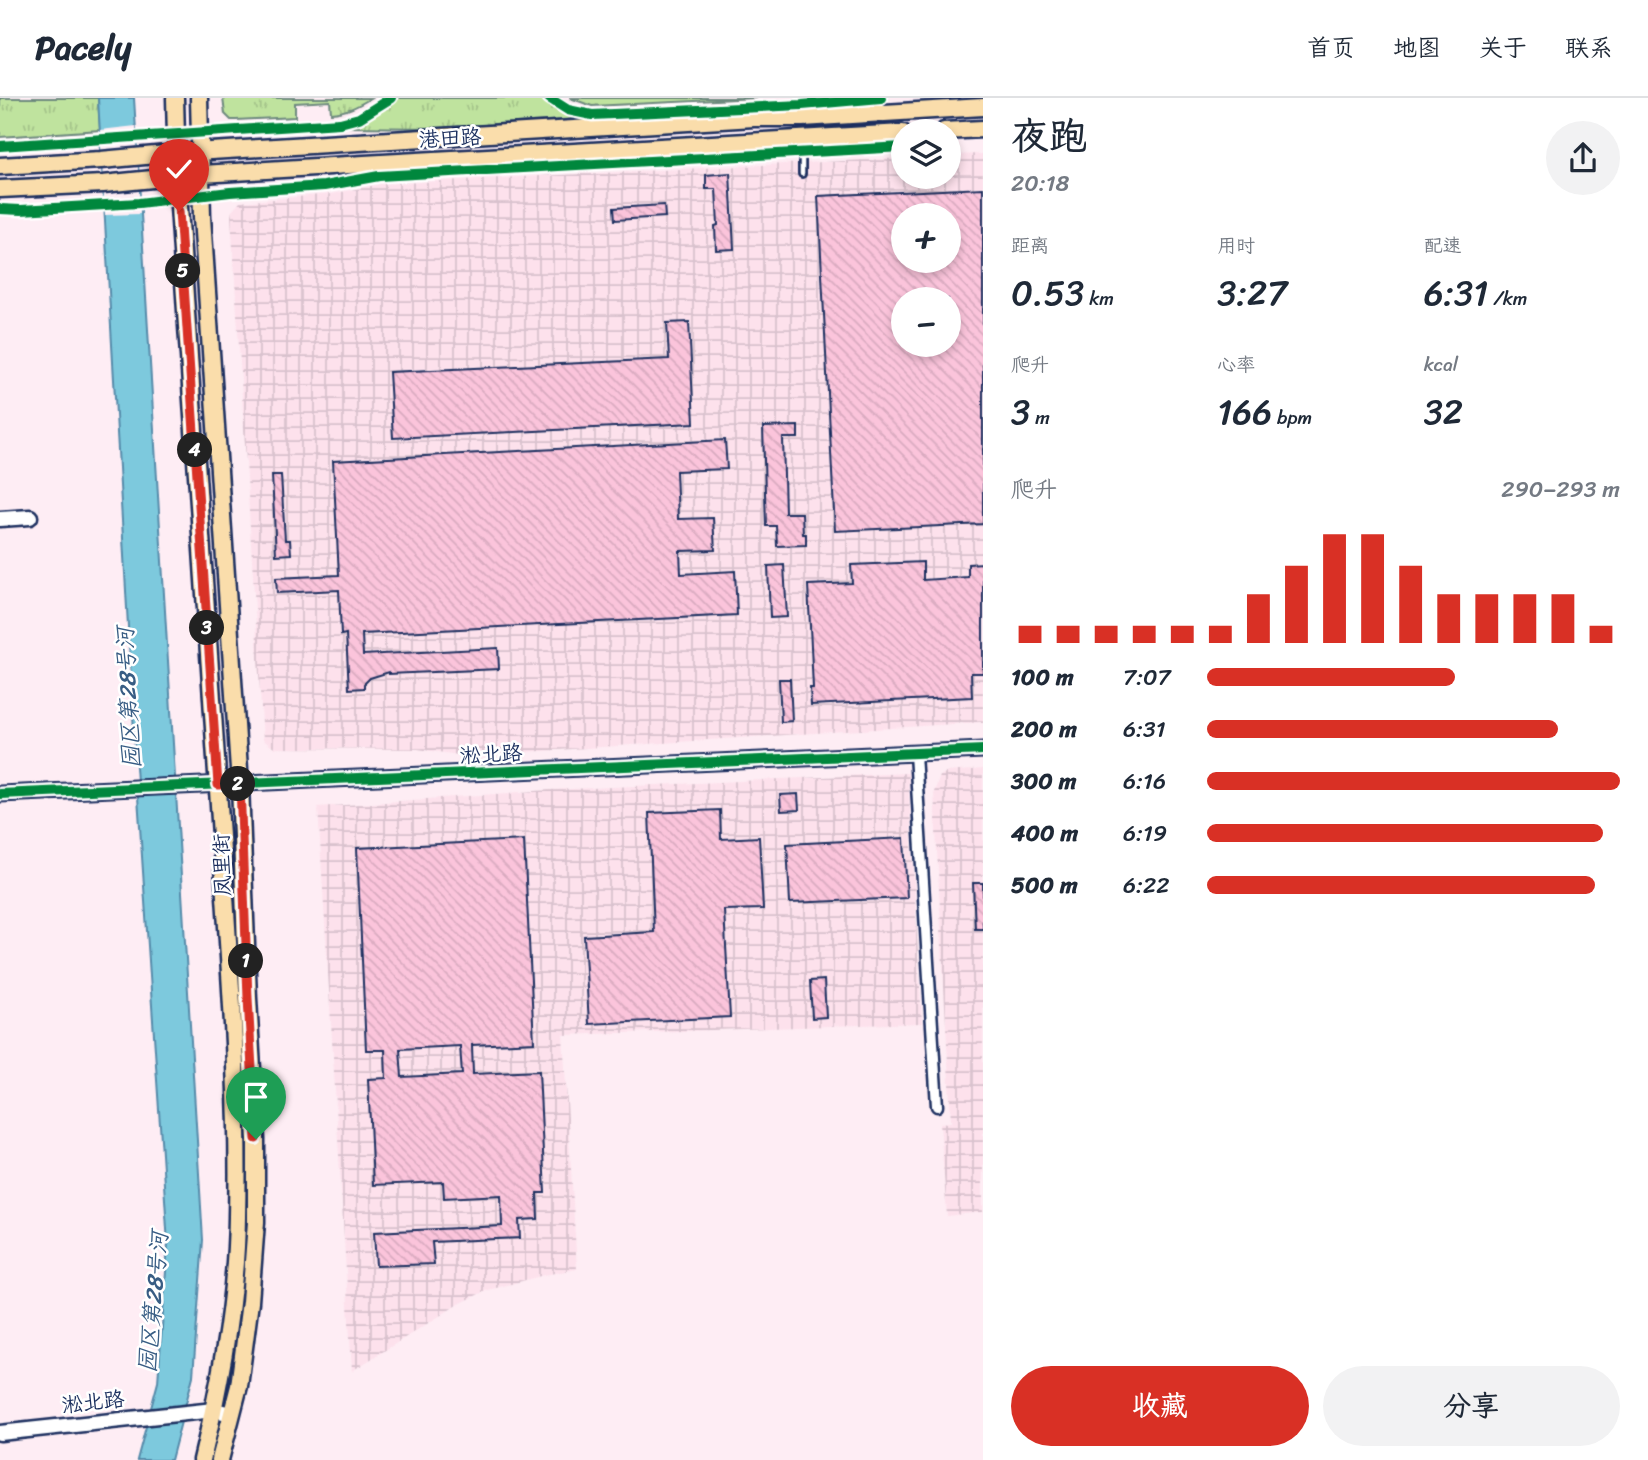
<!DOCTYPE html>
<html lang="zh">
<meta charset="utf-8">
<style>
:root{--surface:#fff;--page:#f2f2f3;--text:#1f2937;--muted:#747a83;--line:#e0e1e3;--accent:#d93025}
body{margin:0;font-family:Sriracha,"LXGW WenKai TC",sans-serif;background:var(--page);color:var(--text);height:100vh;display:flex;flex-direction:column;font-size:26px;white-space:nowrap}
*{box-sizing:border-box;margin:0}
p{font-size:23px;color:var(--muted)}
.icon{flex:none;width:38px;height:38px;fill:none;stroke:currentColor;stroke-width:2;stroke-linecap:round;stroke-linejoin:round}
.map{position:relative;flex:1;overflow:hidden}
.details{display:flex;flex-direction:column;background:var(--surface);width:665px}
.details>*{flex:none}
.buttons{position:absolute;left:891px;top:21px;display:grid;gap:14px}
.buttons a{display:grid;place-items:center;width:70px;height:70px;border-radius:50%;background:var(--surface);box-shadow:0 4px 10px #0003;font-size:35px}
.pin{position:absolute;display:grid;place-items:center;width:60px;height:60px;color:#fff;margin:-72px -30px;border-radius:50% 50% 50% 0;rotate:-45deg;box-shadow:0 0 7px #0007}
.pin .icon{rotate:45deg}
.km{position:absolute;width:35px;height:35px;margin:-18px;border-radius:50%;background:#222;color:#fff;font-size:19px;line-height:35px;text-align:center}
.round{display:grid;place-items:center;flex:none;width:74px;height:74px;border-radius:37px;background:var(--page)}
.headline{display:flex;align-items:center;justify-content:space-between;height:119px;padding:0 28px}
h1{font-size:38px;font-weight:600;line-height:52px}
.metrics{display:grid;grid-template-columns:repeat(3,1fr);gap:10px;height:119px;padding:7px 28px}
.metrics div{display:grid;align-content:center}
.metrics b{font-size:35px;font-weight:600}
.metrics small{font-size:19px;font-weight:400}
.metrics p{font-size:19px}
.chart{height:196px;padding:14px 28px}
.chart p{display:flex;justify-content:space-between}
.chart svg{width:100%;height:126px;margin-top:7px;stroke:var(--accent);stroke-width:6}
.action{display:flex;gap:14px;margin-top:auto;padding:14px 28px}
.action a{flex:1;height:80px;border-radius:42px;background:var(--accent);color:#fff;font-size:28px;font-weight:600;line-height:80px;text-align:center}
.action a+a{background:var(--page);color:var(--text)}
ul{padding:0 28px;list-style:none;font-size:23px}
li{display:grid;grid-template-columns:112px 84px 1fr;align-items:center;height:52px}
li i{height:18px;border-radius:9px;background:var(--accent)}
header{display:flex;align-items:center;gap:42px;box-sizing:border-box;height:98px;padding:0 35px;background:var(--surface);border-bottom:2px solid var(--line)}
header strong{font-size:33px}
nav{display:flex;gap:38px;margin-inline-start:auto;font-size:24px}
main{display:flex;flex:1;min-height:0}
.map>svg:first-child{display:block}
.industrial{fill:url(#industrial-grid);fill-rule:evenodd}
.grass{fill:url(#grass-tufts);stroke:#6d897e;stroke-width:2}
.water{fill:#7dc9dd;stroke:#568baa;stroke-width:2}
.pier{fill:#feedf4}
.building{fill:url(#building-back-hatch);stroke:#1b2f5e;stroke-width:2;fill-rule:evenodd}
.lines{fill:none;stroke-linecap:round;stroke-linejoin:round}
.lane-casing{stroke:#1b2f5e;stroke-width:10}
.street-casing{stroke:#1b2f5e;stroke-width:15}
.secondary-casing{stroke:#1b2f5e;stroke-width:19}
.primary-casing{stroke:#1b2f5e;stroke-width:21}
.lane{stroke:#fff;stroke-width:4.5}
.street{stroke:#fff;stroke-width:10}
.secondary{stroke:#fff;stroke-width:14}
.primary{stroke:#faddab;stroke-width:16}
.cycleway-casing{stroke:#fff;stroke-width:15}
.cycleway{stroke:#00873e;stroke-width:10}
.route-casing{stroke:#fff;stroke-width:14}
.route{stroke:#d93025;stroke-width:9}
.labels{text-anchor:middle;stroke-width:5;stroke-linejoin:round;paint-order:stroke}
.street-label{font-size:21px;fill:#1b2f5e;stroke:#fff}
.water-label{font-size:23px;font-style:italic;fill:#385d84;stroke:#fff}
</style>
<header>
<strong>Pacely</strong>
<nav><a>首页</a><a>地图</a><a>关于</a><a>联系</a></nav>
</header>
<main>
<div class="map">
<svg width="983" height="1362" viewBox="0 0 983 1362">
<defs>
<pattern id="industrial-grid" width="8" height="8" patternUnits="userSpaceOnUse" patternTransform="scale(1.75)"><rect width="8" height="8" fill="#fde1ec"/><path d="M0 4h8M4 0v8" fill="none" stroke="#d8c1cd"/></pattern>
<pattern id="grass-tufts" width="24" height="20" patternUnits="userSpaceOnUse" patternTransform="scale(1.75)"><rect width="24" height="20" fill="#bfe39e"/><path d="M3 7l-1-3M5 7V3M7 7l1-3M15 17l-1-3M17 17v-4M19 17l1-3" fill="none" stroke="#a4c38a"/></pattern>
<pattern id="building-back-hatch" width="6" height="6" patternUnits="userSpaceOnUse" patternTransform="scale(1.75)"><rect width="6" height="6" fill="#fbc4db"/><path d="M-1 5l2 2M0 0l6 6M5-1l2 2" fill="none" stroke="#d7a9be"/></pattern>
</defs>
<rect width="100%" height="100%" fill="#feedf4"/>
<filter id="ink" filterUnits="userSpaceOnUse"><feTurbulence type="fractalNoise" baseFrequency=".0143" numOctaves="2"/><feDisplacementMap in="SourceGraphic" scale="14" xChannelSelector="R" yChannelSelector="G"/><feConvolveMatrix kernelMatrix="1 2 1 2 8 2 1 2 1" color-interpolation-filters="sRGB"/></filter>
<g filter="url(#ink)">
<!-- industrial -->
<path class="industrial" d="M983,56v568l-518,34 -47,-7 -144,-1 -11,-8 -32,-524 1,-5 8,-9 91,-8 50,-10 522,-26v19h45l1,-22zM903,117h45v46h-45zM903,201h45v46h-45z
M983,671v443l-36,4 -7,-93 11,-1 -17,-330 6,-16 7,-4z
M908,675l14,250 -359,12 14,234 -33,6 -59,16 -28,14 -105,66 -34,-564 231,-17z"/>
<!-- grass -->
<path class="grass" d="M0,0h98l2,32 -100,7z
M223,0h148c-13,8 -24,14 -40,15l-1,-12 -35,2v14l-59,3h-5l-6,-6z
M396,0h148l23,14 25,6 -153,10 -99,-1 21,-6z
M570,0h186l-164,8z"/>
<!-- water -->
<path class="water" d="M98,0h36l69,1142 -10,136 -22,84h-34l21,-78 10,-138 -32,-477z"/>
<!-- pier -->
<path class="pier" d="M136,28l4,88 -35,1 -5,-85z"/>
<!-- building -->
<path class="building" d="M730,75l4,76 -18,1 -1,-24 3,-1 -2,-36h-10v-14z
M983,90v336l-148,7 -17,-335zM903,117h45v46h-45zM903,201h45v46h-45z
M664,107l1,12 -50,3 -1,-12z
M689,224l5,101 -301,15 -4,-66 280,-13 -2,-36z
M798,328v12h-15l2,75h17l1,21h3v11l-29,1 -1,-20h-10l-3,-99z
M725,342l2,29 -51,2 2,48 35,-1 2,32 -35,1 1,23 54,-3 2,44 -375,19 1,21 135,-7 1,21 -110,5v-2l-19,6 -6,6v4l-15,1 -3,-55 -5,1 -2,-45 -62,3 -1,-15 63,-3 -6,-114z
M272,377h9l4,65h5l1,14 -15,1z
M923,464v18l45,-3v-13l15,-1v110h-12l1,24 -161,8 -1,-17h3l-5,-103 44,-2 -1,-18z
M784,467l3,52 -17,1 -2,-52z
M779,581h11l2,42 -11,1z
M798,696l1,16 -18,1 -1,-16z
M720,712l1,29 38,-2 4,72 -39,1 6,107 -141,7 -5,-88 70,-4 -5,-119z
M904,740l3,60 -117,5 -3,-59z
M524,742l10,202 -62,3 1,29 66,-3 6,122h-8l1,26 -19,1 1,18 -88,4 2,22 -58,2 -2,-34 128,-6 -1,-31 -57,3 -1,-16 -70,3 -5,-106 18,-1 -1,-28h-19l-9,-202zM460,948l2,28 -60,3 -2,-28z
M973,785h10v46h-8z
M824,882l2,37 -14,1 -2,-37z"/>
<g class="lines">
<defs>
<path id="lane" d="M802,76v-33"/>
<path id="street" d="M915,656l22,352"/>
<path id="secondary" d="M0,421l30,-2
M0,696l983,-44
M0,1335l214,-23 18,4"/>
<path id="primary" d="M175,0l2,79c14,219 30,439 44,659 8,126 19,254 16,381 -1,81 -16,164 -35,243
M199,0l3,119 38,567 8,214 8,141v83l-6,80 -11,84 -19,74
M944,33l39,-2
M0,68l101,-6 77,-7 576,-35h48l181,-11
M0,91l103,-5 99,-10 162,-10 539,-31"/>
</defs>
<!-- lane casing -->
<use href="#lane" class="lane-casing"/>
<!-- street casing -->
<use href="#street" class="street-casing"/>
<!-- secondary casing -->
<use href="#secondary" class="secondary-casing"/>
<!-- primary casing -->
<use href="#primary" class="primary-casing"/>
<!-- lane -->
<use href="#lane" class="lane"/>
<!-- street -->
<use href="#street" class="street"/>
<!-- secondary -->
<use href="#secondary" class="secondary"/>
<!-- primary -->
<use href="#primary" class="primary"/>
<defs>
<path id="cycleway" d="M549,0l19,12 24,5 210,-10 79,-7
M0,48l340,-23 19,-5 32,-20
M0,111l21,1 118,-7 91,-11 94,-6 55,-10 524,-29
M0,696l983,-44"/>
</defs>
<!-- cycleway casing -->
<use href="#cycleway" class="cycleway-casing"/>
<!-- cycleway -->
<use href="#cycleway" class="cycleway"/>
</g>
</g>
<g class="lines" filter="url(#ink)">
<defs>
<path id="route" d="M179,113l39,574 22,-1 8,214 8,141"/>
</defs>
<!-- route casing -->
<use href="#route" class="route-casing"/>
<!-- route -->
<use href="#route" class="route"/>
</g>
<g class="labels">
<!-- street labels -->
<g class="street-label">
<text transform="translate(450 40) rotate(-3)" y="7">港田路</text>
<text transform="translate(491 656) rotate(-3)" y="7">淞北路</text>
<text transform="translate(222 767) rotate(-92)" y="7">凤里街</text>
<text transform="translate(93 1304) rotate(-6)" y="7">淞北路</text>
</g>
<!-- water labels -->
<g class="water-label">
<text transform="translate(128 600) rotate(-93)" y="8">园区第28号河</text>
<text transform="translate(153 1204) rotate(-85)" y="8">园区第28号河</text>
</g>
</g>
</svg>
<div class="buttons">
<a><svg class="icon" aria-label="layers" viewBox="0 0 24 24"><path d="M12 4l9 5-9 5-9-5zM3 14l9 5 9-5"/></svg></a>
<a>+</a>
<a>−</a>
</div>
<div class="pin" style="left:256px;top:1041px;background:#1e9e55"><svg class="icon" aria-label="arrive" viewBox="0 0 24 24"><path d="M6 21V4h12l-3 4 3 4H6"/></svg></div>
<div class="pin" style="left:179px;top:113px;background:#d93025"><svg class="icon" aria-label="check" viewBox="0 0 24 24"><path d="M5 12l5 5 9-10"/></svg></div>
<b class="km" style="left:246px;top:863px">1</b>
<b class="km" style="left:238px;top:686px">2</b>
<b class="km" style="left:207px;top:530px">3</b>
<b class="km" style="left:195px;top:352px">4</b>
<b class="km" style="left:183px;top:173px">5</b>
</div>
<section class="details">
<div class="headline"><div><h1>夜跑</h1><p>20:18</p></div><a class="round"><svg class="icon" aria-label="share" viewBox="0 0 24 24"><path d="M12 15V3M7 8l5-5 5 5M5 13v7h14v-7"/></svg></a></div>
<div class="metrics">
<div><p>距离</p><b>0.53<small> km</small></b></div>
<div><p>用时</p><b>3:27</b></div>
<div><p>配速</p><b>6:31<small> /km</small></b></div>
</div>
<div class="metrics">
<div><p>爬升</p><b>3<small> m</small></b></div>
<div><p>心率</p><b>166<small> bpm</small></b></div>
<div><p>kcal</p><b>32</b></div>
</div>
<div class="chart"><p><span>爬升</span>290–293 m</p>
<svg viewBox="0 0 160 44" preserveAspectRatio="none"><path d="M5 44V38M15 44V38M25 44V38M35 44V38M45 44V38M55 44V38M65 44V27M75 44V17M85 44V6M95 44V6M105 44V17M115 44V27M125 44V27M135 44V27M145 44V27M155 44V38"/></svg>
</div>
<ul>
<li><b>100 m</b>7:07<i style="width:60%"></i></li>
<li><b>200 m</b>6:31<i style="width:85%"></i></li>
<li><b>300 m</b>6:16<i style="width:100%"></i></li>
<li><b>400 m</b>6:19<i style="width:96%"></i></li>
<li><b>500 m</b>6:22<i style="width:94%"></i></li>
</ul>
<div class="action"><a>收藏</a><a>分享</a></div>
</section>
</main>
